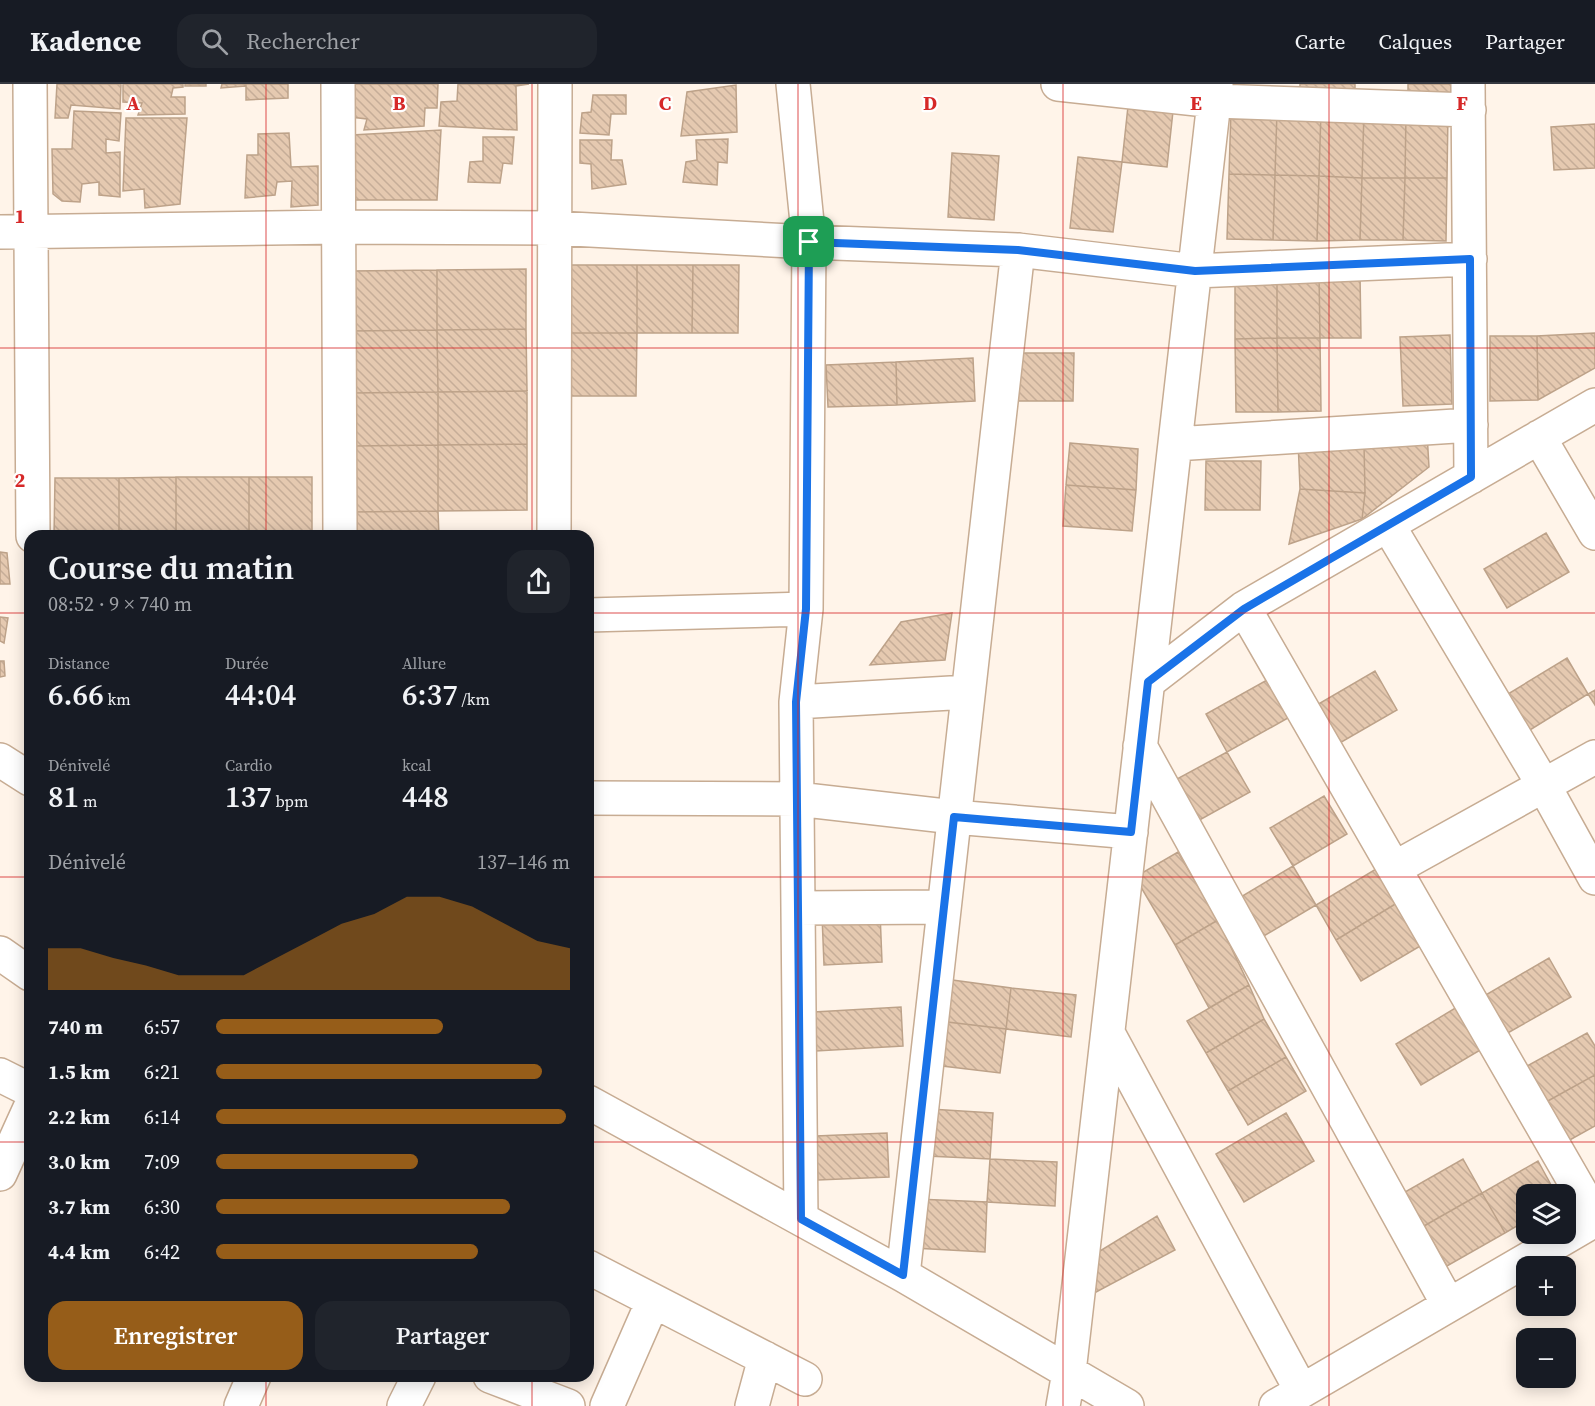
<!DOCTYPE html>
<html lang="fr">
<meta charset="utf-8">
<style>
:root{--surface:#171b24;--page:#20242c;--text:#f1f3f6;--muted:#9ea1a6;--line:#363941;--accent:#965d19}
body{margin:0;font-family:"Source Serif 4",serif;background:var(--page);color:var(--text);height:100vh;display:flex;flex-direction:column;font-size:22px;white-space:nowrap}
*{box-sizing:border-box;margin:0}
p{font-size:20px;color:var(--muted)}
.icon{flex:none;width:33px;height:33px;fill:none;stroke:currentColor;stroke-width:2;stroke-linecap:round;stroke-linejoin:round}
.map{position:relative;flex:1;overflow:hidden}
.sheet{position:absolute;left:24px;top:446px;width:570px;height:852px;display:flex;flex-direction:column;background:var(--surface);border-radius:18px;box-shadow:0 3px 15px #0003}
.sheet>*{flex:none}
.buttons{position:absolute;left:1516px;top:1100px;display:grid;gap:12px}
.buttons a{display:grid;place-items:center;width:60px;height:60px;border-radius:12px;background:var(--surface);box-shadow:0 3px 15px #0003;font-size:30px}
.pin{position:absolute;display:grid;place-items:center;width:51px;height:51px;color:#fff;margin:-26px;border-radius:12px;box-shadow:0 3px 9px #0006}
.round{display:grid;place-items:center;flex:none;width:63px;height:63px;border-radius:18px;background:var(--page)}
.headline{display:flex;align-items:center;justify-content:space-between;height:102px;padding:0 24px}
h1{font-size:33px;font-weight:600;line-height:45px}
.metrics{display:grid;grid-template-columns:repeat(3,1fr);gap:9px;height:102px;padding:6px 24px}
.metrics div{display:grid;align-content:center}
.metrics b{font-size:30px;font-weight:600}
.metrics small{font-size:16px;font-weight:400}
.metrics p{font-size:16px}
.chart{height:168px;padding:12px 24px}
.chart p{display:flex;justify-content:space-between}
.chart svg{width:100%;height:108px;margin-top:6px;fill:var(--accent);opacity:.7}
.cta{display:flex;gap:12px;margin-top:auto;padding:12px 24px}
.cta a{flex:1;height:69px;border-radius:18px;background:var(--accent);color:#fff;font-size:24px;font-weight:600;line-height:69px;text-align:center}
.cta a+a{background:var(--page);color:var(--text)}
ul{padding:0 24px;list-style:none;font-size:20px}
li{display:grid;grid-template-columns:96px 72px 1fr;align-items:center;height:45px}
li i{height:15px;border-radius:8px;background:var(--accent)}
header{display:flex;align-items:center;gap:36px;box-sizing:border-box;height:84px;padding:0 30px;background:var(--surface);border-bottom:2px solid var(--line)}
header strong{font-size:28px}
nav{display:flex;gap:33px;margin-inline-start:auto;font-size:21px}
.search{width:420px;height:54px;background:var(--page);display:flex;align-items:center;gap:15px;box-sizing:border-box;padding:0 21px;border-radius:18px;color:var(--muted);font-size:22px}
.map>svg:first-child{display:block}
.building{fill:url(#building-back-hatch);stroke:#bda289;stroke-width:1.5}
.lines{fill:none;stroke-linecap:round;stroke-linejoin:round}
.minor-casing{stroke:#c7ac93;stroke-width:36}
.minor{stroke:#fff;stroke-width:33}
.route-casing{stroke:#fff;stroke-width:12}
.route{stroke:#1a73e8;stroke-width:8}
.grid{fill:none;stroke:#d62828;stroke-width:1.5;stroke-opacity:0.55}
.grid-label{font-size:20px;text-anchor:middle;font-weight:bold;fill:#d62828;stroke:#fff;stroke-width:4.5;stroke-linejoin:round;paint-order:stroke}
</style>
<header>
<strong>Kadence</strong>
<div class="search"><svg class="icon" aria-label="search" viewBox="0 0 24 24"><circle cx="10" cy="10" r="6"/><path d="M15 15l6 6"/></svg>Rechercher</div>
<nav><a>Carte</a><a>Calques</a><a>Partager</a></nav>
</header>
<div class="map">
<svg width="1595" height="1322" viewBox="0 0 1595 1322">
<defs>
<pattern id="building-back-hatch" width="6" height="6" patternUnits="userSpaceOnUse" patternTransform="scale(1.5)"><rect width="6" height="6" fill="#e5c9b0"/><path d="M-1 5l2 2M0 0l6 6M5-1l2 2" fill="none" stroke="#c6ad98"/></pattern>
</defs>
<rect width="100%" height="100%" fill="#fff4e9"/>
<!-- building -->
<path class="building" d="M57,0h64l-1,25 -49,-4 -3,13h-13z
M123,0h60v3l-10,1 -2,9h14v17l-47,1 4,-12 -19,-1z
M185,0h21v2h-21z
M222,0h23v2l-24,2z
M246,0h42v14l-42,2z
M352,0h86l-1,24h-12l-1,18 -60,4 3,-11 -17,-2z
M458,0h71l-13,2 1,44 -78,-4 2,-24 16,-1z
M1300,0h55v8l-55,1z
M1408,0h48v16l-48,-1z
M736,1l1,47 -56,4 6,-44z
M593,11h33v19h-15l-2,21 -29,-2 2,-20 9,-1z
M1129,13l45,5 -7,65 -45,-5z
M1231,26l46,1 -2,64 -46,-1z
M74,27l47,2 -2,28 -13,-2v14l14,-1v45l-21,-2v-13l-17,2 -2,18 -18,-1 -9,-7 -1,-45h20z
M1277,27h44l-2,65 -44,-1z
M1321,27l43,2 -2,65 -43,-2z
M1364,29h42l-1,65h-43z
M1406,29l42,1 -1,64h-42z
M126,34h61l-7,86 -35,4 -1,-19 -21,2z
M1595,40v44l-41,2 -3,-43z
M441,46l-4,70h-90l5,-65z
M289,49l2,34 27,-1v39l-27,2 1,-26 -15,1 -2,13 -30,3 2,-43h11v-21z
M483,53h31l-2,27 -9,-1 -3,20 -32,-1 2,-20 13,-1z
M728,55l-1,24 -9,-1 -1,23 -34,-3 3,-20 11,-2 -1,-20z
M580,56h32l-1,20h11l4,24 -34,5 -1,-25 -11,-1z
M952,69l47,3 -5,64 -46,-3z
M1078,73l44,5 -9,70 -43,-4z
M1229,90l46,1 -2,65 -46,-1z
M1275,91l44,1 -2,65 -44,-1z
M1319,92l43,2 -2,62 -43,1z
M1362,94h43l-2,62h-43z
M1405,94h42l-1,63 -43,-1z
M564,181h73v68h-73z
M637,181h56l-1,68h-55z
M693,181h46l-1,68h-46z
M526,185v60l-89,1v-60z
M437,186v60l-86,1v-60z
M1319,190h41l1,64h-41z
M1319,190l1,64h-43v-63z
M1235,191h42v63l-42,1z
M526,245l1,62 -89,1 -1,-62z
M437,246l1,62 -87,1v-62z
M564,249h73l-1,63h-73z
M1595,249v35l-57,32 -1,-64z
M1450,251l2,69 -49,2 -3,-69z
M1490,252h47l1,64 -48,1z
M1277,254l1,74h-42l-1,-73z
M1277,254h43l1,73 -43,1z
M1013,269h61l-1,48h-61z
M973,274l2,43 -78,4 -1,-43z
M896,278l1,43 -69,2 -2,-42z
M527,307v53l-89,1v-53z
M438,308v53l-86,1 -1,-53z
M1427,349l2,34 -67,52 3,-26 -1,-49z
M1298,356l66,4 1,49 -65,-4z
M1070,359l68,6 -2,41 -70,-5z
M527,360v66l-89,1v-66z
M438,361v66l-86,1v-66z
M1206,377h55l-1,49h-55z
M176,393v59h-57v-58z
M176,393h73v59h-73z
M249,393h63v59h-63z
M55,394h64v58h-65z
M1066,401l70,5 -4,41 -69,-5z
M1300,405l65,4 -3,26 -73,25z
M438,427l1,25h-87v-24z
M1546,449l23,39 -62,36 -23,-39z
M0,468l7,1 3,31h-10z
M952,529l-7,47 -75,5 31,-43z
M0,533l8,1 -4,25 -4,-2z
M1567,574l21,36 -58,36 -22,-36z
M0,577h4l1,15 -5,1z
M1375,587l22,39 -59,34 -23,-38z
M1267,596l21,38 -61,34 -21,-38z
M1595,606v15l-7,-11z
M1227,668l23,40 -63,35 -23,-41z
M1324,712l23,38 -54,32 -23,-38z
M1178,768l40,68 -43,25 -40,-68z
M1293,782l23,39 -59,35 -23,-39z
M1376,785l21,34 -61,37 -20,-35z
M1397,819l25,42 -61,36 -25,-41z
M880,828l2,50 -58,3 -2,-50z
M1218,836l31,65 -40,23 -34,-63z
M1549,874l22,39 -65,37 -22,-38z
M945,895l66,9 -5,41 -67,-8z
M1249,901l15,34 -58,34 -19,-32z
M1011,904l65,7 -5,42 -65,-8z
M901,923l2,39 -87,5 -2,-39z
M1457,923l25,42 -61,36 -25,-41z
M1264,935l22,38 -58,34 -22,-38z
M939,937l67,8 -6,44 -66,-8z
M1587,949l8,13v29l-49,27 -19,-36z
M1286,973l20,34 -58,34 -20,-34z
M1595,991v51l-27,15 -22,-39z
M930,1025l63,4 -3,46 -63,-3z
M1286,1029l28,48 -70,41 -28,-48z
M887,1049l2,44 -71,3 -2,-44z
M990,1075l67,3 -2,44 -68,-4z
M1463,1075l19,34 -58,33 -19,-34z
M1538,1077l18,33h-29v26l-22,13 -23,-40z
M1482,1109l23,40 -58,33 -23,-40z
M916,1115l71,3 -2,50 -72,-4z
M1157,1132l18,34 -92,49 12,-45z"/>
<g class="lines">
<defs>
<path id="minor" d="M30,0l3,452
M338,0l2,452
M793,0l16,158 -3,367 -10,93 5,517
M1058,0l157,17 254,9
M1468,0l3,393
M0,148l338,-5 216,1 255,14 209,8 177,21 275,-12
M1539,353l56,96
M1175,360l296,-19
M1388,441l155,259 52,94
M554,452l1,-452
M1244,524l351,609
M588,531l218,-6
M1148,598l96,-74 351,-203
M796,618l172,-10
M1140,662l308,558
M0,676l30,19
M588,714l209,1 157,18 177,15
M1395,784l200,-111
M798,824l146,-1
M0,869l30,21
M1108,949l193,357
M0,991l30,15
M588,1018l315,173 224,131
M0,1090l30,-66
M588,1183l217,112
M903,1191l115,-1025
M490,1292l78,30
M241,1322l13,-30
M404,1322l15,-30
M607,1322l46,-105
M752,1322l13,-48
M1063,1322l6,-34 147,-1288
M1276,1322l319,-186"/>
</defs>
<!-- minor casing -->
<use href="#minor" class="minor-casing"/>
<!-- minor -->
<use href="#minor" class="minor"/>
</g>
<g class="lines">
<defs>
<path id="route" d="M809,158l209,8 177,21 275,-12 1,218 -227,132 -96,73 -17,150 -177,-15 -51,458 -102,-56 -5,-517 10,-93z"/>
</defs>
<!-- route casing -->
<use href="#route" class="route-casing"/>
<!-- route -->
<use href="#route" class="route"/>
</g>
<!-- grid -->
<path class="grid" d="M266,0v452M532,0v452M798,0v1322M1063,0v1322M1329,0v1322M0,264h1595M0,529h30M588,529h1007M0,793h30M588,793h1007M0,1058h30M588,1058h1007M266,1292v30M532,1292v30"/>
<g class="grid-label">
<text x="133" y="26">A</text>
<text x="399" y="26">B</text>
<text x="665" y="26">C</text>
<text x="930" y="26">D</text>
<text x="1196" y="26">E</text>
<text x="1462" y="26">F</text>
<text x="20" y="139">1</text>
<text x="20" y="403">2</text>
</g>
</svg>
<div class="buttons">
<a><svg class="icon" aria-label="layers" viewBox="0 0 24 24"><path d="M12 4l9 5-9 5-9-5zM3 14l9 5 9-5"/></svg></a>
<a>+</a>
<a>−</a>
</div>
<div class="pin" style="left:809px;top:158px;background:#1e9e55"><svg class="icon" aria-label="arrive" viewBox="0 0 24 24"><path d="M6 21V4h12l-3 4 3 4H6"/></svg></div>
<section class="sheet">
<div class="headline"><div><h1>Course du matin</h1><p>08:52 · 9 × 740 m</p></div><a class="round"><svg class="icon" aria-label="share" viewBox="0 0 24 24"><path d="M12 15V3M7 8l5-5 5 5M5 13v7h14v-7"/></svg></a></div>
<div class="metrics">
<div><p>Distance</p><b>6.66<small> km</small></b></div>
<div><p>Durée</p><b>44:04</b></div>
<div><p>Allure</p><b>6:37<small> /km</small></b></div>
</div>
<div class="metrics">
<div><p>Dénivelé</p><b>81<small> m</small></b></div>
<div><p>Cardio</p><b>137<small> bpm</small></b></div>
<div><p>kcal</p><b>448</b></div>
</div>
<div class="chart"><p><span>Dénivelé</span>137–146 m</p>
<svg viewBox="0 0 160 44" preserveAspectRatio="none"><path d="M0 44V27L10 27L20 31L30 34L40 38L50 38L60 38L70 31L80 24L90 17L100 13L110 6L120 6L130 10L140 17L150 24L160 27V44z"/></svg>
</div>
<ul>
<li><b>740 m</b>6:57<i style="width:64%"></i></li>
<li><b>1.5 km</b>6:21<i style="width:92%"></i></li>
<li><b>2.2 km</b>6:14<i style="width:99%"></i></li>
<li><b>3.0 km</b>7:09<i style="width:57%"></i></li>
<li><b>3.7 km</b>6:30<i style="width:83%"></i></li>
<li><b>4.4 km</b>6:42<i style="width:74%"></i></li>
</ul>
<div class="cta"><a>Enregistrer</a><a>Partager</a></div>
</section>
</div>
